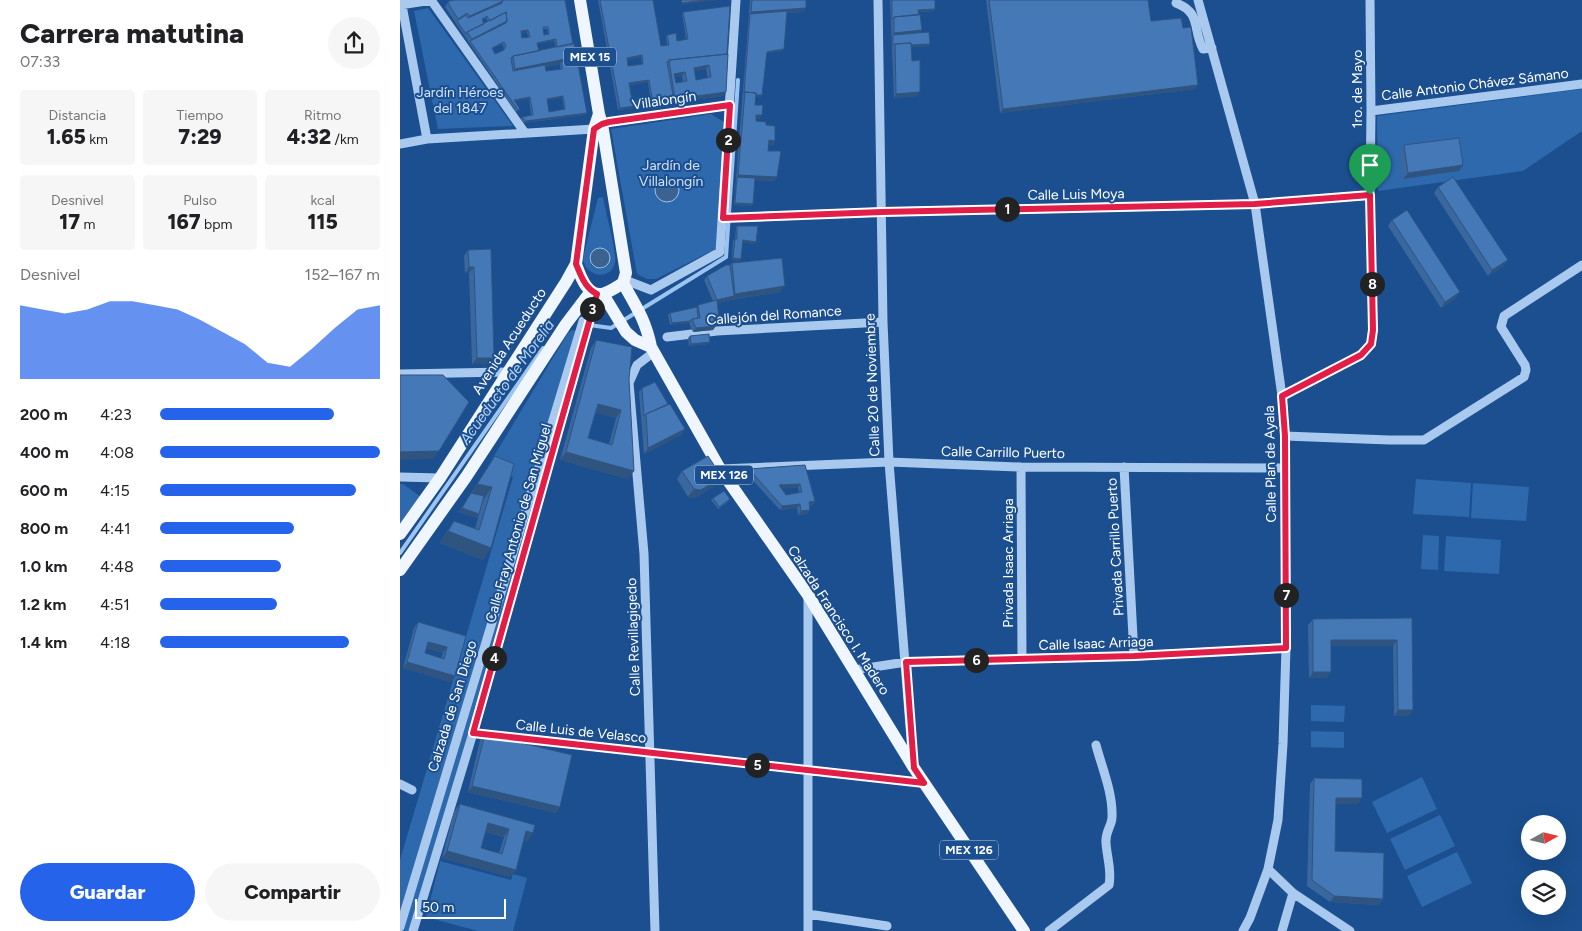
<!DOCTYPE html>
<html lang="es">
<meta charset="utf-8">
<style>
:root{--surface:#fff;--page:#f6f6f6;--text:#202124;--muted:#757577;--accent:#2563eb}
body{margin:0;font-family:Figtree,sans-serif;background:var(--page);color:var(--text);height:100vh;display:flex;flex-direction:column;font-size:19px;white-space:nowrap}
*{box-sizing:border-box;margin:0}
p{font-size:16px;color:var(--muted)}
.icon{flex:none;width:28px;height:28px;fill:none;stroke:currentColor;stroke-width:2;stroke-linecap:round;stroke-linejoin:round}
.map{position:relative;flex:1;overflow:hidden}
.sheet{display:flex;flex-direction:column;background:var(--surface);width:400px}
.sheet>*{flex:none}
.needle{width:32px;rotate:82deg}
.fabs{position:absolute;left:1121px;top:815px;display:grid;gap:10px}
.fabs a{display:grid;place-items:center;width:45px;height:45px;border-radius:50%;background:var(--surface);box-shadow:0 5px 20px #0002;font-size:25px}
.scale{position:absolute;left:15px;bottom:12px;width:91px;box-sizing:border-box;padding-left:5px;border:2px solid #fff;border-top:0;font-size:14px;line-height:18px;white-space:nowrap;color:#fff;-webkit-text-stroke:4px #1b4f8f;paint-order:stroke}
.pin{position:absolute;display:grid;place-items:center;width:42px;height:42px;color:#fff;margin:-51px -21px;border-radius:50% 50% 50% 0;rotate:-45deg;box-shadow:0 0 5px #0007}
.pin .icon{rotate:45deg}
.km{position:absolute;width:25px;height:25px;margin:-12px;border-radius:50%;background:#222;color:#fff;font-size:14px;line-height:25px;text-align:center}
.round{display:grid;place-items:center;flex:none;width:52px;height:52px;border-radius:26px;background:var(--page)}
.overview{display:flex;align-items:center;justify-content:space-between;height:85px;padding:0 20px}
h1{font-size:28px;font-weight:800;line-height:38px}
.stats{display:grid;grid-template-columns:repeat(3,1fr);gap:8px;height:85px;padding:5px 20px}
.stats div{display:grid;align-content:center;border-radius:5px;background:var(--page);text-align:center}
.stats b{font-size:21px;font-weight:800}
.stats small{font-size:14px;font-weight:400}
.stats p{font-size:14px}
.chart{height:140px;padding:10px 20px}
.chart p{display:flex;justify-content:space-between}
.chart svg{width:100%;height:90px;margin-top:5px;fill:var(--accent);opacity:.7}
.button{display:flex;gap:10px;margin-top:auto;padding:10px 20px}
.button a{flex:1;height:58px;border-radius:30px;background:var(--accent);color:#fff;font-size:20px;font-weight:800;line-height:58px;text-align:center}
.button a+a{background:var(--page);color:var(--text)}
ul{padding:0 20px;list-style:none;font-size:16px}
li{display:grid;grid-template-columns:80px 60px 1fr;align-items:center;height:38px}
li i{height:12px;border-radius:6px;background:var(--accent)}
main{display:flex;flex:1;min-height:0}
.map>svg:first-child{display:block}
.green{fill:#2e69ad;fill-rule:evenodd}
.water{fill:#3c6290;stroke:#9cc4f0}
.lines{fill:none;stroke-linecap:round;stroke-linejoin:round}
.stream{stroke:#9cc4f0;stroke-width:4}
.minor{stroke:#a9c9ee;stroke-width:9}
.major{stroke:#f0f6ff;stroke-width:12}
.wall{fill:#3a679d;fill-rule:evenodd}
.shaded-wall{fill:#305480}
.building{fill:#4478b7;stroke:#305480;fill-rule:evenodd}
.route-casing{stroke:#fff;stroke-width:10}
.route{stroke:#e11d48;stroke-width:6}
.labels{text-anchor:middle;stroke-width:4;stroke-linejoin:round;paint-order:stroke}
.shield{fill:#1b4f8f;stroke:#bbcadd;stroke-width:1}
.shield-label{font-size:12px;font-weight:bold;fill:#fff}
.street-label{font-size:14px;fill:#fff;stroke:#1b4f8f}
.park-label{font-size:14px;fill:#cfe3fa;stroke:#1b4f8f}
.water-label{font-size:15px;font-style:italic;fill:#b5d3f5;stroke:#1b4f8f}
</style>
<main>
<section class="sheet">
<div class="overview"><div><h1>Carrera matutina</h1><p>07:33</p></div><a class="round"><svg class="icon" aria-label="share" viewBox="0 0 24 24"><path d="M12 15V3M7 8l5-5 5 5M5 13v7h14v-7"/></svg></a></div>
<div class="stats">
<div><p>Distancia</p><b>1.65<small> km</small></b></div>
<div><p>Tiempo</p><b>7:29</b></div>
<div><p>Ritmo</p><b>4:32<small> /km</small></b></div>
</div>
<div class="stats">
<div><p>Desnivel</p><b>17<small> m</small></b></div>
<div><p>Pulso</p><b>167<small> bpm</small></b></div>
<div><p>kcal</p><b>115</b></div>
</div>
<div class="chart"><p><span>Desnivel</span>152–167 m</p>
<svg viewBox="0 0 160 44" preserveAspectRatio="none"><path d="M0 44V8L10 10L20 12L30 10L40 6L50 6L60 8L70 10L80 15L90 21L100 27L110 36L120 38L130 29L140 19L150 10L160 8V44z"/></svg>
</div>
<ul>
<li><b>200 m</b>4:23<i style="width:79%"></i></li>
<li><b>400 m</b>4:08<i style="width:100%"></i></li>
<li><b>600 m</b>4:15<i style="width:89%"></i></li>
<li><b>800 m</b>4:41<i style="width:61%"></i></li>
<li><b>1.0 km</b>4:48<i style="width:55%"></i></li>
<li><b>1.2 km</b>4:51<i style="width:53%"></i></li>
<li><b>1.4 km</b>4:18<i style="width:86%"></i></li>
</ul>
<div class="button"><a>Guardar</a><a>Compartir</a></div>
</section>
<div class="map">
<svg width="1182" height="931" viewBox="0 0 1182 931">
<rect width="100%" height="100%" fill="#1b4f8f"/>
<!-- green -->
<path class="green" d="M28,8l85,118 -75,3 -24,-118z
M1182,89v42l-59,40 -145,20 -1,-75z
M311,114l13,8 -6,126 -62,31h-9l-10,-5 -26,-145z
M203,197c2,13 14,56 12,66 -5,19 -31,13 -32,-5l15,-60zM191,252l19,4 -2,9 -6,4 -10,-3 -3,-7z
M172,330l4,1 5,5 -167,595h-14v-71l113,-383 -25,-11 80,-133z
M1016,479l55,4 -2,34 -56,-3z
M1073,483l56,4 -3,34 -55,-3z
M0,484h3l18,13 -21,29z
M1023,535l16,1 -1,34 -17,-1z
M1046,536l55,4 -2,34 -55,-3z
M911,705l34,1 -1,16 -33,-1z
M911,731l33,1v16l-33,-1z
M1022,777l15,32 -50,24 -15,-31z
M1040,815l15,31 -50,24 -15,-31z
M1057,852l15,31 -50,24 -15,-31z
M40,861l71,19 2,-6 14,4 -14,53h-35l-52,-14z"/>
<!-- water -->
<path class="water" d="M255 190a12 12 0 1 1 24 0a12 12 0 1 1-24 0Z
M190 258a10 10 0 1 1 20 0a10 10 0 1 1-20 0Z"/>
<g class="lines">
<!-- stream -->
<path class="stream" d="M189,325l22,3 115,-71 12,-177
M0,553l143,-205"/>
<!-- minor -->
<path class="minor" d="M1,0l26,139
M31,0l94,133
M478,0l5,322 6,140 24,302
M798,0l57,204 27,192 3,40 1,212 -3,96 -5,76 -10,49 -18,49 -7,13
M776,3c26,10 16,26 27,46l9,-1
M0,5l32,-5
M971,111l211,-27
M0,144l27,-5 167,-10 8,-5 7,-2 121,-17
M323,218l159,-6 373,-8 115,-9
M225,280l26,10 69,-38 16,-252
M267,337l50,-6 166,-9
M254,352l-17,13 -8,18 15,171 11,377
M0,374l107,-2
M882,396l79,-41 10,-11 2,-14 -3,-135 1,-84 -1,-111
M885,436l104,4h35l100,-63 2,-7 -1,-5 -24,-38 3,-11 78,-51
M621,467l1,192
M724,467l10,189
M320,469l169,-7 132,5 264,1
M0,477l40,1
M408,595v336
M454,670l52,-8 228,-6 152,-8
M73,733l451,50
M0,784l12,6
M868,869l25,24 57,38
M408,914l79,12
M0,927l183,-606
M13,931l60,-198 124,-439
M649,931l60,-46c3,-14 -2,-27 -3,-42 -1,-12 6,-17 6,-26 1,-24 -10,-49 -16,-72
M882,931l11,-38"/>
<!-- major -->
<path class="major" d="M180,0l19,114 3,10 24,149 -3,10c-6,4 -12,8 -18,10 -17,7 -25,-18 -29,-29l18,-135 5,-15
M223,283c13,23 23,38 28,64l69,122 88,126 106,173 110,163
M203,294l23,38 9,8 16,7
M0,534l40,-56 126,-196 10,-18
M0,570l66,-93 100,-153 25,-33"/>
</g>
<!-- wall -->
<path class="wall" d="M165,0l10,60 12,53 -2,2 -61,8 -3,-4 1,-2 9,-2 -2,-16 -14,2 5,8 -4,3 -71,-105 4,-6zM86,18l2,4 -4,2 -2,-4zM143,29h4l1,6h-4zM127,32l1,5 -6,1 -1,-5zM154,41l2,6 -17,4 -2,-7zM102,44l2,4 -1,2 -8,4 -3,-5zM160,64v5l-14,2 -1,-4zM162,98l2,11 -15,3 -2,-12z
M198,0h55l8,46 6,-1 -1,-8 1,-2 10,6 9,-2 -4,-25 1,-2 47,-6 -7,90 -105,14zM241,57l1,7 -14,2 -1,-6zM306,69l2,9 -12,2 -2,-9zM282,76l1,6 -7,1 -1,-6zM248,82l2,16 -18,3 -2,-16z
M350,0h56l-3,12 -16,1 -4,38 -17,2 -4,42 -2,2h-5v8l4,14h-3v2l10,4 9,16 -2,4 -5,-1v7l7,30 -20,-1 -2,24 -2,2 -17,-1z
M490,0h45v9l-1,2 -16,1 4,18 -2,2 9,14 -18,1 1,14 5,35 -23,2z
M586,0h162l3,21 32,7 12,61 -195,24z
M1004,145l55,26 -56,8 -4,-28z
M1038,187l65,79 -15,10 -54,-83z
M992,220l64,78 -15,10 -53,-82z
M337,226l18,18 -13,-2 -2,19 -8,-1 1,-19 2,-2 1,-11z
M91,249l3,109 -4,6h-18l-3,-91h-4l-1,-17 4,-6z
M332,263l48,29 -49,8 -14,3v21h-2l-2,6 -20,2 -4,-9 -19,2 -2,-10 2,-2 27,-6 1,-2 15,-4 -9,-21 3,-4 23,-11z
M290,336l20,6 -1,2 -20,2 -1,-8z
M196,340l33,39 -1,100 -68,-19 31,-112zM195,412l21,6 -7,26 -21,-6z
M242,388l26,16 17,25 -4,6 -37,19 -5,-62z
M95,456l-12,104 -43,-17 14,-22 21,8 4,-15 -2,4 -18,-6z
M405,465l10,36 -2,4 -4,1 -2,8 -9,1 -1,-7 -17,2 -34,-37 3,-4zM382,488h16l1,4 -13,3z
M282,471l34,14 -21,13 -7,-1 -11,-18z
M313,498l16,3 -11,8 -7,-9z
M1012,618l-3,98h-15l-1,-70h-62l-4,32h-18l-1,-53 5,-6z
M18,622l48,14 -11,40 -4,6 -48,-14 11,-40zM26,648l17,5 -2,5 -16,-5z
M85,734l75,73 -4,6 -88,-21 12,-52z
M914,778l44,26h-22l-1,47 48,48 -4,6 -49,-3 -23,-16 3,-102z
M60,804l73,29 -6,8 -3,-1 -8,30 -6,7 -68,-19 12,-46zM86,832l18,5 -5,16 -18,-5z"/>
<!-- shaded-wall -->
<path class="shaded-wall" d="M306,0h13l-39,5 2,-2z
M103,1l-2,4 -34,15 3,-4z
M406,8l-3,4 -53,4v-2l-1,2 2,-4z
M535,9l-1,2 -18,1 2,-2z
M107,21l-2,4 -35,16 2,-2z
M128,30l-1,2 -7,1 1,-2z
M522,30l-3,4 -26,1 -1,2 2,-4z
M156,39l-2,2 -18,4 1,-2z
M104,42l-2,2 -12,6 2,-2z
M530,44l-1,2 -34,2v-2z
M384,49l-1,2 -18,3 2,-2z
M242,55l-1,2 -16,3 2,-2z
M176,57l-2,4 -13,1 -1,2 -48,9 3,-4z
M309,65l-3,4 -15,3 3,-4z
M285,72l-3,4 -10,2 2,-4z
M249,80l-1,2 -20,3 1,-2z
M798,85l-3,4 -195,24 3,-4z
M326,92l-3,4 -51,7 3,-4z
M520,92l-3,4 -23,2 2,-4z
M345,94l17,1 -2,2 -15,-1z
M163,96l-1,2 -17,3 2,-2z
M130,97l-1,2 -17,3 2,-2z
M274,101l-2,2 -54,7 2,-2z
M187,113l-2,2 -61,8 2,-2z
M356,115h6l-3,4h-6z
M369,140l6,1 -2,4 -7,-1z
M1063,165l-4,6 -56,8 5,-6z
M338,175l39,2 -2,4 -38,-2v-2l-1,2z
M335,203l18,1 -2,2 -17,-1z
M343,240l13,2 -1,2 -14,-2z
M333,258l8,1 -1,2 -8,-1z
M1108,260l-5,6 -15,10 4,-6z
M69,267h5l-5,6h-4z
M385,286l-5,6 -49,8 4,-6z
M1060,292l-4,6 -15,10 4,-6z
M334,296l-3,4 -17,4 3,-4z
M319,320l-2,4 -5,1 3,-4z
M291,321l-2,2 -19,2 2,-2z
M316,326l-3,4 -20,2 3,-4z
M310,342l-1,2 -20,2 2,-2z
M77,358h17l-4,6h-18z
M198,404l23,6 -5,8 -24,-6z
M285,429l-4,6 -37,19 4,-6z
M39,451l-6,8 -33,1v-8z
M166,452l68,19 -6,8 -68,-19z
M322,477l-6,8 -21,13 -7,-1 6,-8z
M77,484l15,3 -8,12 -15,-3z
M400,484l-2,4 -22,1 3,-4z
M415,501l-2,4 -7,1 3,-4z
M400,504l-3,4 -17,2 2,-4z
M62,508l17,6 -2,4 -18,-6z
M410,510l-3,4 -9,1 3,-4z
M48,531l43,17 -8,12 -43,-17z
M931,640h66l-4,6h-66z
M28,642l19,5 -4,6 -19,-5z
M7,662l48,14 -4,6 -48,-14z
M913,672h18l-4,6h-18z
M998,710h15l-4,6h-15z
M72,786l88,21 -4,6 -88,-21z
M936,798h26l-4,6h-26z
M88,823l21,6 -5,8 -21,-6z
M126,831l7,2 -6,8 -7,-2z
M47,851l69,19 -6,7 -68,-19z
M934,896l49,3 -4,6 -49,-3z"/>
<!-- building -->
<path class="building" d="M55,0h48v1l-33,15 -3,-3 -9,6 -10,-16 1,-2z
M103,0h62l8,44 -16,3 -1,-8 -19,4 2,8 -26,5 -2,2 2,13 32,-6 1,6 16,-2 -1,-7 16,-3 10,54 -61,8 -4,-4 11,-2 -3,-18 -16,3 6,9 -2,1 -48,-69 36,-18 1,-2 -1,-9 -16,9 -3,-5 -5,3 2,5 -17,8 -1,2 -9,-13 9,-6 2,3 34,-15zM143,27h5l1,7 -5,1zM128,30l2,7 -8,1 -1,-7zM104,42l2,4 -2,4 -9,4 -3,-6zM163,96l2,13 -16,3 -2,-13z
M200,0h53l8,46 8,-1 -2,-10 9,-2 1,8 11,-2 -5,-27 47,-6 -3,48 -58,6 -2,2 7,39 -54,7zM242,55l1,9 -15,2 -1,-8zM249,80l3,18 -20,3 -3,-18z
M281,0h25l-24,3z
M352,0h54v8l-55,4z
M492,0h43v9l-17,1 1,5 -25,2 -2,2z
M589,0h159l3,21 30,-3 2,10 8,-1 7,58 -195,24z
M387,11l-3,38 -17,3 -5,43h-6v-2l-11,-1 -1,2 6,-80z
M106,12l1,9 -35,18 -5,-7z
M520,14l2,16 -28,3v-16z
M529,32l1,12 -19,1v-2l-16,1 -2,2v-11z
M174,43l2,14 -61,12 -2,-13z
M511,43l1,18 8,-1v32l-24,2 -1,-50z
M328,54l-2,38 -51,7 -6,-39zM309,65l2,12 -15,3 -2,-12zM285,72l2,9 -11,2 -2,-9z
M345,92l11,1 -1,12h8l-1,10h-6v6l10,1v3l9,1v15l-6,-1 -1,11h13l-4,26 -39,-2z
M1059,138l4,27 -55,8 -4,-28z
M337,177l18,1 -2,26 -18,-1z
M1053,177l55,83 -16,10 -54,-83z
M1007,210l53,82 -15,10 -53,-82z
M337,226h21l-2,16 -13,-2 -2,19 -8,-1 2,-19h2z
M91,249l3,109h-17l-3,-91h-5l-1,-17z
M382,258l3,28 -50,8 -3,-31z
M326,265h4l4,31 -17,4 2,20 -4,1 1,5 -20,2 -4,-9 8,-1 -2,-13 19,-5 -10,-24z
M297,307l1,11 -6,1 -1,2 -19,2 -2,-10z
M309,334l1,8 -19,2 -1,-8z
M196,340l36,7 -3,32 5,92 -68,-19zM198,404l23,6 -9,35 -24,-7z
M0,375h43l26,27 -30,49 -39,1z
M255,382l13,22 -22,10 -2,2 -2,-28z
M270,404l15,25 -37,19 -2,-34z
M95,456l19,8 -23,84 -43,-17 6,-10 25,9 13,-43 -15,-3z
M308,456l14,21 -21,13 -7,-1 -12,-18z
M405,465l10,36 -6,1 1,8 -9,1 -1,-7 -18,2 -33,-37zM400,484l2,8 -16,3 -7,-10z
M324,491l6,8 -11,8 -6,-9z
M71,493l13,3 -5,18 -17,-6z
M1012,618l1,92h-15l-1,-70h-66v32h-18v-53z
M18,622l48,14 -11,40 -48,-14zM28,642l19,5 -3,12 -19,-6z
M85,734l87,21 -12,52 -88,-21z
M914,778l48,1v19h-26l-1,53 49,2 -1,46 -49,-3 -22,-16z
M60,804l75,21 -2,8 -7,-2 -10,39 -69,-19zM88,823l21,6 -7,25 -21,-6z"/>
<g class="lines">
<defs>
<path id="route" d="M330,105l-7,113 159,-6 373,-8 115,-9 3,135 -2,14 -10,11 -79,41 3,40 1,212 -152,8 -228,6 8,106 10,15 -451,-50 124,-439c-12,-6 -16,-18 -21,-30l18,-135 8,-5 7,-2z"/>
</defs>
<!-- route casing -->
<use href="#route" class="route-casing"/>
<!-- route -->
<use href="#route" class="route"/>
</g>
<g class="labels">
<!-- shield labels -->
<g class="shield">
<rect x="164" y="47.5" width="52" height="19" rx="4"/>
<rect x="295" y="465.5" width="58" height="19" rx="4"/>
<rect x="540" y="840.5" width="58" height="19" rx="4"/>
</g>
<g class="shield-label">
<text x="190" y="61">MEX 15</text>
<text x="324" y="479">MEX 126</text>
<text x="569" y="854">MEX 126</text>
</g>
<!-- street labels -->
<g class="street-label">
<text transform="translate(1075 84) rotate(-7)" y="5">Calle Antonio Chávez Sámano</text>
<text transform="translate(957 89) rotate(-90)" y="5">1ro. de Mayo</text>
<text transform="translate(264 100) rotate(-8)" y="5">Villalongín</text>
<text transform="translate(676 194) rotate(-1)" y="5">Calle Luis Moya</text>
<text transform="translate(374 315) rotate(-4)" y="5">Callejón del Romance</text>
<text transform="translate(109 341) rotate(-57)" y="5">Avenida Acueducto</text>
<text transform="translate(472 385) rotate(-92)" y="5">Calle 20 de Noviembre</text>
<text transform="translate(603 452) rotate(1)" y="5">Calle Carrillo Puerto</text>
<text transform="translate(870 464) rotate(-91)" y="5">Calle Plan de Ayala</text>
<text transform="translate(118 523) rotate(-74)" y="5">Calle Fray Antonio de San Miguel</text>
<text transform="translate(715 547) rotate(-93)" y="5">Privada Carrillo Puerto</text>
<text transform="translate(608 563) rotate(-90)" y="5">Privada Isaac Arriaga</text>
<text transform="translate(439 620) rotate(57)" y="5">Calzada Francisco I. Madero</text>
<text transform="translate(233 637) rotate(-92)" y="5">Calle Revillagigedo</text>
<text transform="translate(696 643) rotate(-2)" y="5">Calle Isaac Arriaga</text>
<text transform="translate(52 706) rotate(-73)" y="5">Calzada de San Diego</text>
<text transform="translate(181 731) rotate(6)" y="5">Calle Luis de Velasco</text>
</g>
<!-- park labels -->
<g class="park-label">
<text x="60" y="97">Jardín Héroes<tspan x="60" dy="16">del 1847</tspan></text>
<text x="271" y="170">Jardín de<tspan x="271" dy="16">Villalongín</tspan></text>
</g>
<!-- water labels -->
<g class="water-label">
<text transform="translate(107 382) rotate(-54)" y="5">Acueducto de Morelia</text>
</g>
</g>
</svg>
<div class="fabs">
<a><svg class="needle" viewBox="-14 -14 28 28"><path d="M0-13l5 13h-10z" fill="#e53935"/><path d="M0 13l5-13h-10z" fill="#757577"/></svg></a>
<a><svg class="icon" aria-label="layers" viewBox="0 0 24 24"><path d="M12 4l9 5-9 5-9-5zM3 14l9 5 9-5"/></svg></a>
</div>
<div class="scale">50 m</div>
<div class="pin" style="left:970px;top:195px;background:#1e9e55"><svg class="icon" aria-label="arrive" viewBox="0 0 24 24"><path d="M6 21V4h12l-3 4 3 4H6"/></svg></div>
<b class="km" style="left:607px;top:209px">1</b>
<b class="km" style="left:328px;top:140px">2</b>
<b class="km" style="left:192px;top:309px">3</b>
<b class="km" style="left:94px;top:658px">4</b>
<b class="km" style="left:357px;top:765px">5</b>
<b class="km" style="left:576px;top:660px">6</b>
<b class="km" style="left:886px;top:595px">7</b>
<b class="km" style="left:972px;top:284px">8</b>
</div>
</main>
